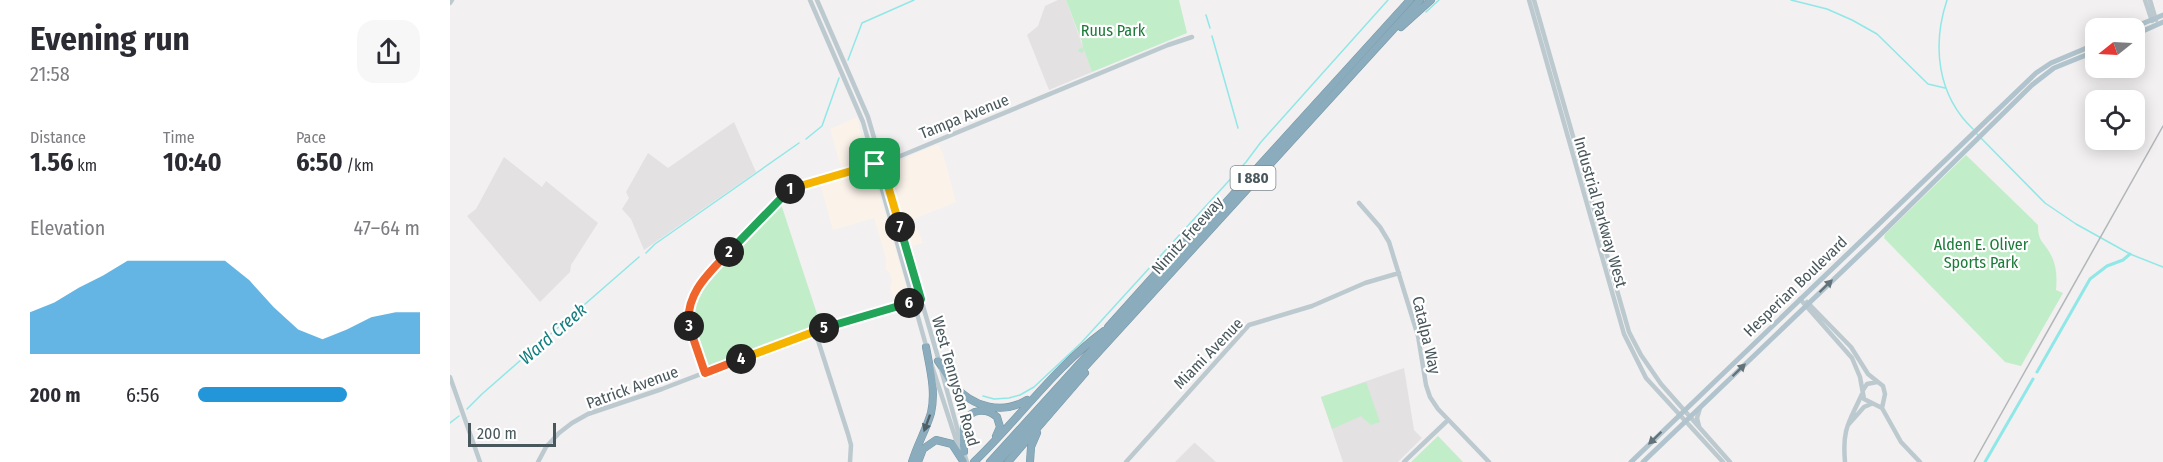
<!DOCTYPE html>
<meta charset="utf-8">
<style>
:root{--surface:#fff;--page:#f7f7f7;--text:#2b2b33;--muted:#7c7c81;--accent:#2396d9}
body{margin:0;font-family:"Fira Sans Condensed",sans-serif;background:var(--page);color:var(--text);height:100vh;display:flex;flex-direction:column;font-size:22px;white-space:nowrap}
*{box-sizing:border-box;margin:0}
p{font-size:20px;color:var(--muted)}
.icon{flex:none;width:33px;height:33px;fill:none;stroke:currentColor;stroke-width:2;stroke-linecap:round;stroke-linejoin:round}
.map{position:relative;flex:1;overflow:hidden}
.side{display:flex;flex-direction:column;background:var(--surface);width:450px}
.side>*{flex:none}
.needle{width:39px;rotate:252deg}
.controls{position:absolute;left:1635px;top:18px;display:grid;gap:12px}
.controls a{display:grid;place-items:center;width:60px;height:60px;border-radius:12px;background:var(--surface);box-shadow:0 3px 15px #0003;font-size:30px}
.scale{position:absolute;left:18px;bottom:15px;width:88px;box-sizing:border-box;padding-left:6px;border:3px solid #48575c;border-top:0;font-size:16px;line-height:21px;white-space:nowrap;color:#48575c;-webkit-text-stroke:4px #fff;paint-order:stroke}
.pin{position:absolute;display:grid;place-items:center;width:51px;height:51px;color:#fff;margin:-26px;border-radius:12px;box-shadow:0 3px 9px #0006}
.km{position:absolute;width:30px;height:30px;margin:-15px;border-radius:50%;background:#222;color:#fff;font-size:16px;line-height:30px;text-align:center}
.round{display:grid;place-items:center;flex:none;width:63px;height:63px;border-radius:18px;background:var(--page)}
.overview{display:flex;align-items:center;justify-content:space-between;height:102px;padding:0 30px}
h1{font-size:33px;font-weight:700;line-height:45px}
.figures{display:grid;grid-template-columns:repeat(3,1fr);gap:9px;height:102px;padding:6px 30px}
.figures div{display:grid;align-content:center}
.figures b{font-size:26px;font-weight:700}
.figures small{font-size:16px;font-weight:400}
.figures p{font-size:16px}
.chart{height:168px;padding:12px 30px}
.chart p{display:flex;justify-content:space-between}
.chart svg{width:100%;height:108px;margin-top:6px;fill:var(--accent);opacity:.7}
ul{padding:0 30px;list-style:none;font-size:20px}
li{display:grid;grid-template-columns:96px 72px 1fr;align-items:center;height:45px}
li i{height:15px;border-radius:8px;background:var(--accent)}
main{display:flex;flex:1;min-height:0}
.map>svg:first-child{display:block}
.commercial{fill:#fbf3ea}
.education{fill:#e3e1e1}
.green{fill:#c1edc9}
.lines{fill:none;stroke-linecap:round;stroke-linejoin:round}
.stream{stroke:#90e7e7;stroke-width:1.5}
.canal{stroke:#90e7e7;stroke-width:3}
.highway-casing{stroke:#7597a7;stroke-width:8}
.secondary{stroke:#bccad0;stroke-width:4.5}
.primary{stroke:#b1c4cd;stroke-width:5}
.highway{stroke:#8aacbc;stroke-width:7}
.rail{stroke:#b2b6b9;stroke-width:1.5}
.oneway{fill:#627278}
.oneway2{fill:#4f6066}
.split-1-casing{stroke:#fff;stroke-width:12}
.split-2-casing{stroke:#fff;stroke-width:12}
.split-3-casing{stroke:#fff;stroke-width:12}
.split-4-casing{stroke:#fff;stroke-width:12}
.split-5-casing{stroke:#fff;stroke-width:12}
.split-6-casing{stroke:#fff;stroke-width:12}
.split-7-casing{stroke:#fff;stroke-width:12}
.split-8-casing{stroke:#fff;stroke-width:12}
.split-1{stroke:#f5b400;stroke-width:8}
.split-2{stroke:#22a559;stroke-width:8}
.split-3{stroke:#f0652b;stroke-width:8}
.split-4{stroke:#f0652b;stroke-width:8}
.split-5{stroke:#f5b400;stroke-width:8}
.split-6{stroke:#22a559;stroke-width:8}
.split-7{stroke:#22a559;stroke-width:8}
.split-8{stroke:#f5b400;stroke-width:8}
.labels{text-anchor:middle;stroke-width:4.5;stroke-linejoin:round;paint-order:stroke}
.shield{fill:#fff;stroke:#7f898d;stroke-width:1.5}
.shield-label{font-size:15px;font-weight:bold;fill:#48575c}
.park-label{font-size:16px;fill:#1c7a39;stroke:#fff}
.street-label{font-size:16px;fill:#48575c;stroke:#fff}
.water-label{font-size:18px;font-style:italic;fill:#137e7f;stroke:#fff}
</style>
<main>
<section class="side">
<div class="overview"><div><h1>Evening run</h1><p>21:58</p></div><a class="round"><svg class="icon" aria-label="share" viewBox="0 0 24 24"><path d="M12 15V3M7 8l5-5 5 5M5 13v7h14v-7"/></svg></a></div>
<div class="figures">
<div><p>Distance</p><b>1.56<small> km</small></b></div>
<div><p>Time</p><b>10:40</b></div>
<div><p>Pace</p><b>6:50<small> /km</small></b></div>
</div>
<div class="chart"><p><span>Elevation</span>47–64 m</p>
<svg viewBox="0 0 160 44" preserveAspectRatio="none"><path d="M0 44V27L10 23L20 17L30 12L40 6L50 6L60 6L70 6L80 6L90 14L100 25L110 34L120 38L130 34L140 29L150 27L160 27V44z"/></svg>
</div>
<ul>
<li><b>200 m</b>6:56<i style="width:67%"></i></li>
</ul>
</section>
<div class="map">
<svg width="1713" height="462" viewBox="0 0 1713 462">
<rect width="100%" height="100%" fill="#f2f0f0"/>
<!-- commercial -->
<path class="commercial" d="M407,117l11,43 -27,8 -11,-39z
M486,145h3l4,9 13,48 -52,21 -17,-57z
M419,170l4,2 35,121 -1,4 -12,4 -5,-13 2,-6 -2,-9 -6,-5 2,-1v-8l-12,-41 -41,12 -13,-46z
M467,228l6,15 -13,4 -4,-16z"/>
<!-- education -->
<path class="education" d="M608,0h8l26,72 -43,18 -22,-55 11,-9 7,-20z
M284,122l22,50 -112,78 -13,-31 -9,-10 7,-11 -3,-6 22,-39 20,15z
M54,157l38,30 4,-6 52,42 -27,42 -1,7 -30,30 -73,-86 9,-7z
M954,368l10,62 8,8 -24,24h-55l-22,-65z
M744,443h1l21,19h-41z"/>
<!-- green -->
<path class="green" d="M616,0h113l8,33 -95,39 -8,-22 -2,3 -4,-2 2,-3 3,1 -1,-7z
M1516,155l72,70c0,18 6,16 13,30 6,12 6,23 5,35l7,3 -42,73 -16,-4 -121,-124 1,-4z
M330,201l40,122 -112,44c-10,-28 -24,-57 -4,-84z
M916,382l14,40 -9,3 -10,-9 -29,13 -11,-32z
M988,436l25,26h-52z"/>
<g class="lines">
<!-- stream -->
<path class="stream" d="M1341,0l36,9 25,11 25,14 51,50 17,4
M1497,0c-15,45 -10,95 26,129
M976,12l13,-12
M756,15l4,13
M762,36l26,92
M398,60l14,-37 52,-23
M1526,133l69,70 31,21 54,30 33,13
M356,139l16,-13 17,-48
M196,253l9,-9 144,-101
M533,396l11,3 15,-1 11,-3 14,-8 47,-44 165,-181 15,-20 127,-142
M17,409l15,-15 157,-137
M0,423l9,-7"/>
<!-- canal -->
<path class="canal" d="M1587,372l53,-93 17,-13 16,-6 7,-6
M1535,462l48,-83"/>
<defs>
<path id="highway" d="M951,27l30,-27
M658,327l97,-108
M488,361c6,8 10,17 16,24 18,22 48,30 73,15
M514,452c0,-9 -2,-21 1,-30 6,-14 22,-14 32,-5l3,10 -4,9
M462,462c5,-17 14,-32 19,-49 5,-22 -1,-44 -5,-66
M468,462l5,-13 13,-9 16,4 11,17
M524,462c45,-43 80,-94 130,-131
M540,462l420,-462
M548,462l422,-462
M558,462l77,-89
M580,462l1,-15 6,-14"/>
</defs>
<!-- highway casing -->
<use href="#highway" class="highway-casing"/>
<!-- secondary -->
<path class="secondary" d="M360,0l53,122 64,227
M367,0l51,117 71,244
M1079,0l95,334 22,44 77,84
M1084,0l95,332 12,23 20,29 69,78
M1695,0l7,21
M1700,0l6,20
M0,3l2,-3
M909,203l21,24 9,15 29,94 8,49 4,12 8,12 51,53
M1350,299l52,59 8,19 4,22 18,9 19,34 19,20
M1357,302l44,45 17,27 15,12 2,8 -3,14
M365,331l33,103 3,11 -1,17
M482,366l28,86
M491,369l20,73
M255,373l-16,-45 -1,-18 4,-16 18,-22 79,-83 109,-32 270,-112 24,-8
M0,377l30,85
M1413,390l4,-6 10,-2
M1398,425l16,-18 7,-3
M1249,426l-2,-8 3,-10
M513,450l4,12
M88,462l8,-15 13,-14 13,-10 16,-9 74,-25 143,-55 110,-33
M676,462l123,-137 63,-19 53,-23 34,-10
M954,462l44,-42
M1395,462c-3,-34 4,-39 17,-68"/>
<!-- primary -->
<path class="primary" d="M1682,28l31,-13
M1684,35l29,-13
M1181,462l405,-389 15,-10 45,-19
M1193,462l233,-223 156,-154 22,-17 42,-17"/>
<!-- highway -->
<use href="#highway" class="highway"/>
<!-- rail -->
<path class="rail" d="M1524,462l189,-336"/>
</g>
<!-- one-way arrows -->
<defs><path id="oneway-solid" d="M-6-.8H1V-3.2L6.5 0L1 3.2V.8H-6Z" transform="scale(1.5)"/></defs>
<g class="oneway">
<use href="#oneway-solid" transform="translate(1376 286) rotate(-44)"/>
<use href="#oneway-solid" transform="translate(1289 370) rotate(-44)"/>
<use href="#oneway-solid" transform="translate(1205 438) rotate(136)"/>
</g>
<use class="oneway2" href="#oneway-solid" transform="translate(477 423) rotate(110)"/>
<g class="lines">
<defs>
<path id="split-1" d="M340,189l85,-25"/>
<path id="split-2" d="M279,252l61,-63"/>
<path id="split-3" d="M239,326c-4,-32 19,-52 40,-74"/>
<path id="split-4" d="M239,326l16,47 36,-14"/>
<path id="split-5" d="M291,359l83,-31"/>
<path id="split-6" d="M374,328l85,-25"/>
<path id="split-7" d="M450,227l21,72 -12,4"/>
<path id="split-8" d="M425,164l6,-2 19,65"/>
</defs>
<!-- split-1 casing -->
<use href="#split-1" class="split-1-casing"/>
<!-- split-2 casing -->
<use href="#split-2" class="split-2-casing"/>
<!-- split-3 casing -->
<use href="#split-3" class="split-3-casing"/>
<!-- split-4 casing -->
<use href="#split-4" class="split-4-casing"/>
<!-- split-5 casing -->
<use href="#split-5" class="split-5-casing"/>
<!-- split-6 casing -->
<use href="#split-6" class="split-6-casing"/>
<!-- split-7 casing -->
<use href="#split-7" class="split-7-casing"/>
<!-- split-8 casing -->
<use href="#split-8" class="split-8-casing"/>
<!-- split-1 -->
<use href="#split-1" class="split-1"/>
<!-- split-2 -->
<use href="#split-2" class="split-2"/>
<!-- split-3 -->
<use href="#split-3" class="split-3"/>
<!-- split-4 -->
<use href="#split-4" class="split-4"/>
<!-- split-5 -->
<use href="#split-5" class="split-5"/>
<!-- split-6 -->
<use href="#split-6" class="split-6"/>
<!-- split-7 -->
<use href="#split-7" class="split-7"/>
<!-- split-8 -->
<use href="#split-8" class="split-8"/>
</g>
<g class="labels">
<!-- shield labels -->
<rect class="shield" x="780.5" y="166" width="45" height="24" rx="4.5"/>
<g class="shield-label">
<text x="803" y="183">I 880</text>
</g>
<!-- park labels -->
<g class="park-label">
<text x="663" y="36">Ruus Park</text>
<text x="1531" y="250">Alden E. Oliver<tspan x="1531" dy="18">Sports Park</tspan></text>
</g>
<!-- street labels -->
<g class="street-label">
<text transform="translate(514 116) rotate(-22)" y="6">Tampa Avenue</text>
<text transform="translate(1151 212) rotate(74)" y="6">Industrial Parkway West</text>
<text transform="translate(737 235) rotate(-48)" y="6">Nimitz Freeway</text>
<text transform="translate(1345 286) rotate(-44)" y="6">Hesperian Boulevard</text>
<text transform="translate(977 335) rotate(77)" y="6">Catalpa Way</text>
<text transform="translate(758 353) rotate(-46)" y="6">Miami Avenue</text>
<text transform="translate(506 381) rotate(74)" y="6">West Tennyson Road</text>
<text transform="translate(182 387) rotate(-20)" y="6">Patrick Avenue</text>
</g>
<!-- water labels -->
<g class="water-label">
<text transform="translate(103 334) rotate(-41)" y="6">Ward Creek</text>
</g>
</g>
</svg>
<div class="controls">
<a><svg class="needle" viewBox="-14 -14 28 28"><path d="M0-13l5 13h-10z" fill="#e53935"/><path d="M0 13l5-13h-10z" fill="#7c7c81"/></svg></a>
<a><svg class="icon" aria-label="locate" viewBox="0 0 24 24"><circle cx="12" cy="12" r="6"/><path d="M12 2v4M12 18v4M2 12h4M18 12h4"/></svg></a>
</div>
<div class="scale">200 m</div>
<div class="pin" style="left:425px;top:164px;background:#1e9e55"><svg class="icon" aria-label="arrive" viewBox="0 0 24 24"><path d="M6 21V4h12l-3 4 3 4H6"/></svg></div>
<b class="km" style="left:340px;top:189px">1</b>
<b class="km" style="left:279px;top:252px">2</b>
<b class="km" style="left:239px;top:326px">3</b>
<b class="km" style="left:291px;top:359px">4</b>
<b class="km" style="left:374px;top:328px">5</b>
<b class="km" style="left:459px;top:303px">6</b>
<b class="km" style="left:450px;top:227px">7</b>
</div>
</main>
